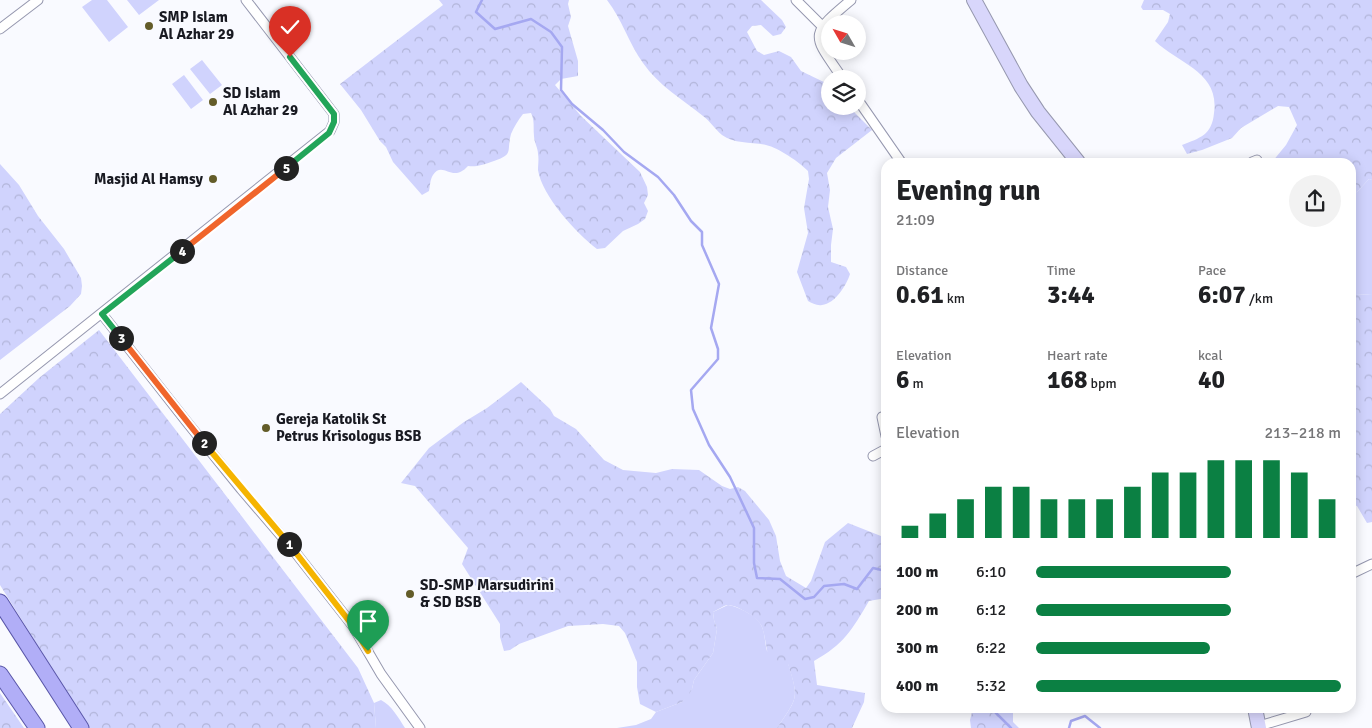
<!DOCTYPE html>
<meta charset="utf-8">
<style>
:root{--surface:#fff;--page:#f2f2f2;--text:#202124;--muted:#757577;--accent:#0b8043}
body{margin:0;font-family:Signika,sans-serif;background:var(--page);color:var(--text);height:100vh;display:flex;flex-direction:column;font-size:19px;white-space:nowrap}
*{box-sizing:border-box;margin:0}
p{font-size:16px;color:var(--muted)}
.icon{flex:none;width:28px;height:28px;fill:none;stroke:currentColor;stroke-width:2;stroke-linecap:round;stroke-linejoin:round}
.map{position:relative;flex:1;overflow:hidden}
.sheet{position:absolute;left:881px;top:158px;width:475px;height:555px;display:flex;flex-direction:column;background:var(--surface);border-radius:15px;box-shadow:0 2px 12px #0003}
.sheet>*{flex:none}
.needle{width:32px;rotate:309deg}
.buttons{position:absolute;left:821px;top:15px;display:grid;gap:10px}
.buttons a{display:grid;place-items:center;width:45px;height:45px;border-radius:50%;background:var(--surface);box-shadow:0 2px 12px #0003;font-size:25px}
.pin{position:absolute;display:grid;place-items:center;width:42px;height:42px;color:#fff;margin:-51px -21px;border-radius:50% 50% 50% 0;rotate:-45deg;box-shadow:0 0 5px #0007}
.pin .icon{rotate:45deg}
.km{position:absolute;width:25px;height:25px;margin:-12px;border-radius:50%;background:#222;color:#fff;font-size:14px;line-height:25px;text-align:center}
.round{display:grid;place-items:center;flex:none;width:52px;height:52px;border-radius:26px;background:var(--page)}
.headline{display:flex;align-items:center;justify-content:space-between;height:85px;padding:0 15px}
h1{font-size:28px;font-weight:700;line-height:38px}
.figures{display:grid;grid-template-columns:repeat(3,1fr);gap:8px;height:85px;padding:5px 15px}
.figures div{display:grid;align-content:center}
.figures b{font-size:25px;font-weight:700}
.figures small{font-size:14px;font-weight:400}
.figures p{font-size:14px}
.chart{height:140px;padding:10px 15px}
.chart p{display:flex;justify-content:space-between}
.chart svg{width:100%;height:90px;margin-top:5px;stroke:var(--accent);stroke-width:6}
ul{padding:0 15px;list-style:none;font-size:16px}
li{display:grid;grid-template-columns:80px 60px 1fr;align-items:center;height:38px}
li i{height:12px;border-radius:6px;background:var(--accent)}
.map>svg:first-child{display:block}
.green{fill:#d0d3fd}
.forest{fill:url(#forest-crowns)}
.lines{fill:none;stroke-linecap:round;stroke-linejoin:round}
.stream{stroke:#a5a8f1;stroke-width:2.5}
.minor-casing{stroke:#9698af;stroke-width:11}
.secondary-casing{stroke:#9698af;stroke-width:16}
.primary-casing{stroke:#5a57a9;stroke-width:17}
.minor{stroke:#fff;stroke-width:9}
.secondary{stroke:#d8d6fb;stroke-width:14}
.primary{stroke:#b1aef7;stroke-width:15}
.split-1-casing{stroke:#fff;stroke-width:10}
.split-2-casing{stroke:#fff;stroke-width:10}
.split-3-casing{stroke:#fff;stroke-width:10}
.split-4-casing{stroke:#fff;stroke-width:10}
.split-5-casing{stroke:#fff;stroke-width:10}
.split-6-casing{stroke:#fff;stroke-width:10}
.split-1{stroke:#f5b400;stroke-width:6}
.split-2{stroke:#f5b400;stroke-width:6}
.split-3{stroke:#f0652b;stroke-width:6}
.split-4{stroke:#22a559;stroke-width:6}
.split-5{stroke:#f0652b;stroke-width:6}
.split-6{stroke:#22a559;stroke-width:6}
.poi-dot{fill:#635c29;stroke:#f9faff;stroke-width:2}
.labels{text-anchor:middle;stroke-width:4;stroke-linejoin:round;paint-order:stroke}
.poi-label{font-size:15px;font-weight:bold;fill:#191a22;stroke:#f9faff;text-anchor:start}
</style>
<div class="map">
<svg width="1372" height="728" viewBox="0 0 1372 728">
<defs>
<pattern id="forest-crowns" width="20" height="18" patternUnits="userSpaceOnUse" patternTransform="scale(1.25)"><rect width="20" height="18" fill="#d0d3fd"/><path d="M2 6a3 3 0 1 1 6 0M12 15a3 3 0 1 1 6 0" fill="none" stroke="#b2b5d9"/></pattern>
</defs>
<rect width="100%" height="100%" fill="#f9faff"/>
<!-- green -->
<path class="green" d="M92,0h15l21,27 -19,15 -27,-35z
M127,0h32l-20,15z
M202,60l20,25 -12,9 -20,-25z
M184,75l19,25 -12,9 -19,-25z
M1369,179l3,1v114l-16,1 -5,-2v-97l7,-5z
M728,605c11,2 30,11 34,22 3,7 3,17 5,24l21,12c11,36 10,34 -11,65h-160l19,-3 15,-6 5,-7 26,-10 10,-13 2,-9 19,-27 4,-24 -3,-9 -1,-8z
M381,700c11,6 17,17 24,28h-29l-2,-25z"/>
<!-- forest -->
<path class="forest" d="M439,0h130l-1,4 3,13 -3,9 10,35v15l-17,3 -6,6 26,31 59,56 7,15 1,8 -4,8 4,8 -3,8 -7,5 -15,7 -18,17 -8,1c-21,-16 -55,-53 -59,-79 0,-5 1,-11 0,-16 0,-6 -4,-12 -4,-18 -1,-9 1,-15 -3,-23l-8,1c-5,6 -9,13 -12,20 -5,19 4,20 -20,28 -9,3 -14,5 -23,4 -16,18 -25,-6 -35,9 -3,4 -3,12 -4,16l-7,4 -29,-33 -7,-15 -6,-6 -19,-31 -21,-26 103,-79z
M607,0h154l21,20 4,7 -5,7 -8,2 -12,-11 -9,1 -5,6 10,19 7,4 15,-4 12,6 10,14 29,14v21h18l24,24 -36,28 -9,15 3,17 -2,17 5,22 -2,16v17l15,5 4,7c-3,10 -15,30 -28,31 -5,1 -10,-2 -14,-4l-11,-29 11,-39 -4,-25 5,-29 -1,-8c-9,-9 -29,-23 -42,-26 -14,-3 -32,-1 -44,-10 -7,-6 -12,-14 -19,-19 -21,-17 -44,-30 -60,-53 -14,-19 -21,-44 -36,-63z
M1144,0h228v180l-3,-1 -11,12 -7,5v-34h-79l14,-17 11,-20 -8,-18 -11,-1 -37,22 -9,10 -30,12 -15,4 -5,-9c18,-7 30,-10 32,-32 6,-41 -35,-49 -59,-72l13,-19 2,-8 -7,-4h-20l-2,-3z
M0,164l19,21 19,31 26,33 17,29 1,8 -1,8 -11,12 -70,54z
M1351,293l5,2 16,-1v228l-5,1 -10,-17 -6,-2z
M99,330l259,338 16,35 2,25h-287l-89,-143v-171l39,-36z
M521,382l29,27 4,7 22,13 28,31 19,10 33,3 16,-4 27,1 23,16 8,3 8,-2 7,4 24,29 7,16 4,25 6,15 20,12 5,-7 14,-39 23,-19 38,15v60l-17,3c-17,29 -25,43 -55,60l3,24 48,8 -1,9 -12,26h-75c21,-31 22,-29 11,-64l-18,-2c-4,-12 -4,-23 -8,-35 -2,-8 -26,-23 -35,-22 -4,1 -10,5 -14,7l1,8 3,9 -4,24 -19,27 -2,9 -4,7 -6,6 -26,10 -16,-8 -3,-17v-25l-12,-29 -6,-7 -16,-2 -35,2 -49,18 -9,6 -6,1 -4,-14v-13l-38,-60 6,-16 -53,-62 -14,-3 28,-35 35,-26 23,-14z
M0,693l24,35h-24z
M973,708h38l2,1v13l6,6h-48l-1,-8z"/>
<g class="lines">
<!-- stream -->
<path class="stream" d="M482,0l-6,12 19,17 36,-10 20,13 11,15 -1,43 11,14 31,26 21,22 34,25 16,18 17,26 11,11v13l17,39 -8,44 7,21v10l-27,31 2,19 16,36 21,32 24,51v35l3,15 23,1 25,20 9,-2 10,-11 20,-2 13,5 16,-21 13,3
M994,708l2,5 15,15
M1069,728l2,-7 14,-5 15,12"/>
<defs>
<path id="minor" d="M796,0l26,26
M0,29l38,-29
M843,79c-31,-45 -35,-43 8,-79
M858,100l43,62
M1252,162l5,-2
M102,314l84,107 55,68 54,63 58,74 28,48 39,54
M0,394l330,-263 4,-9v-8l-88,-114
M882,417l4,19
M873,456l13,-7
M1351,574l21,-10
M1259,726l47,-14"/>
<path id="secondary" d="M974,0l47,86 17,26 40,50
M1255,708l4,20"/>
<path id="primary" d="M0,602l81,126
M0,674l37,54"/>
</defs>
<!-- minor casing -->
<use href="#minor" class="minor-casing"/>
<!-- secondary casing -->
<use href="#secondary" class="secondary-casing"/>
<!-- primary casing -->
<use href="#primary" class="primary-casing"/>
<!-- minor -->
<use href="#minor" class="minor"/>
<!-- secondary -->
<use href="#secondary" class="secondary"/>
<!-- primary -->
<use href="#primary" class="primary"/>
</g>
<g class="lines">
<defs>
<path id="split-1" d="M289,544l64,82 15,25"/>
<path id="split-2" d="M204,443l85,101"/>
<path id="split-3" d="M121,338l83,105"/>
<path id="split-4" d="M121,338l-19,-24 80,-63"/>
<path id="split-5" d="M182,251l104,-83"/>
<path id="split-6" d="M286,168l43,-35 5,-11v-8l-44,-57"/>
</defs>
<!-- split-1 casing -->
<use href="#split-1" class="split-1-casing"/>
<!-- split-2 casing -->
<use href="#split-2" class="split-2-casing"/>
<!-- split-3 casing -->
<use href="#split-3" class="split-3-casing"/>
<!-- split-4 casing -->
<use href="#split-4" class="split-4-casing"/>
<!-- split-5 casing -->
<use href="#split-5" class="split-5-casing"/>
<!-- split-6 casing -->
<use href="#split-6" class="split-6-casing"/>
<!-- split-1 -->
<use href="#split-1" class="split-1"/>
<!-- split-2 -->
<use href="#split-2" class="split-2"/>
<!-- split-3 -->
<use href="#split-3" class="split-3"/>
<!-- split-4 -->
<use href="#split-4" class="split-4"/>
<!-- split-5 -->
<use href="#split-5" class="split-5"/>
<!-- split-6 -->
<use href="#split-6" class="split-6"/>
</g>
<!-- markers -->
<g class="poi-dot">
<circle cx="149" cy="26" r="5"/>
<circle cx="213" cy="102" r="5"/>
<circle cx="213" cy="179" r="5"/>
<circle cx="266" cy="428" r="5"/>
<circle cx="410" cy="594" r="5"/>
</g>
<g class="labels">
<!-- poi labels -->
<g class="poi-label">
<text x="159" y="22">SMP Islam<tspan x="159" dy="17">Al Azhar 29</tspan></text>
<text x="223" y="98">SD Islam<tspan x="223" dy="17">Al Azhar 29</tspan></text>
<text x="203" y="184" text-anchor="end">Masjid Al Hamsy</text>
<text x="276" y="424">Gereja Katolik St<tspan x="276" dy="17">Petrus Krisologus BSB</tspan></text>
<text x="420" y="590">SD-SMP Marsudirini<tspan x="420" dy="17">&amp; SD BSB</tspan></text>
</g>
</g>
</svg>
<div class="buttons">
<a><svg class="needle" viewBox="-14 -14 28 28"><path d="M0-13l5 13h-10z" fill="#e53935"/><path d="M0 13l5-13h-10z" fill="#757577"/></svg></a>
<a><svg class="icon" aria-label="layers" viewBox="0 0 24 24"><path d="M12 4l9 5-9 5-9-5zM3 14l9 5 9-5"/></svg></a>
</div>
<div class="pin" style="left:368px;top:651px;background:#1e9e55"><svg class="icon" aria-label="arrive" viewBox="0 0 24 24"><path d="M6 21V4h12l-3 4 3 4H6"/></svg></div>
<div class="pin" style="left:290px;top:57px;background:#d93025"><svg class="icon" aria-label="check" viewBox="0 0 24 24"><path d="M5 12l5 5 9-10"/></svg></div>
<b class="km" style="left:289px;top:544px">1</b>
<b class="km" style="left:204px;top:443px">2</b>
<b class="km" style="left:121px;top:338px">3</b>
<b class="km" style="left:182px;top:251px">4</b>
<b class="km" style="left:286px;top:168px">5</b>
<section class="sheet">
<div class="headline"><div><h1>Evening run</h1><p>21:09</p></div><a class="round"><svg class="icon" aria-label="share" viewBox="0 0 24 24"><path d="M12 15V3M7 8l5-5 5 5M5 13v7h14v-7"/></svg></a></div>
<div class="figures">
<div><p>Distance</p><b>0.61<small> km</small></b></div>
<div><p>Time</p><b>3:44</b></div>
<div><p>Pace</p><b>6:07<small> /km</small></b></div>
</div>
<div class="figures">
<div><p>Elevation</p><b>6<small> m</small></b></div>
<div><p>Heart rate</p><b>168<small> bpm</small></b></div>
<div><p>kcal</p><b>40</b></div>
</div>
<div class="chart"><p><span>Elevation</span>213–218 m</p>
<svg viewBox="0 0 160 44" preserveAspectRatio="none"><path d="M5 44V38M15 44V32M25 44V25M35 44V19M45 44V19M55 44V25M65 44V25M75 44V25M85 44V19M95 44V12M105 44V12M115 44V6M125 44V6M135 44V6M145 44V12M155 44V25"/></svg>
</div>
<ul>
<li><b>100 m</b>6:10<i style="width:64%"></i></li>
<li><b>200 m</b>6:12<i style="width:64%"></i></li>
<li><b>300 m</b>6:22<i style="width:57%"></i></li>
<li><b>400 m</b>5:32<i style="width:100%"></i></li>
</ul>
</section>
</div>
